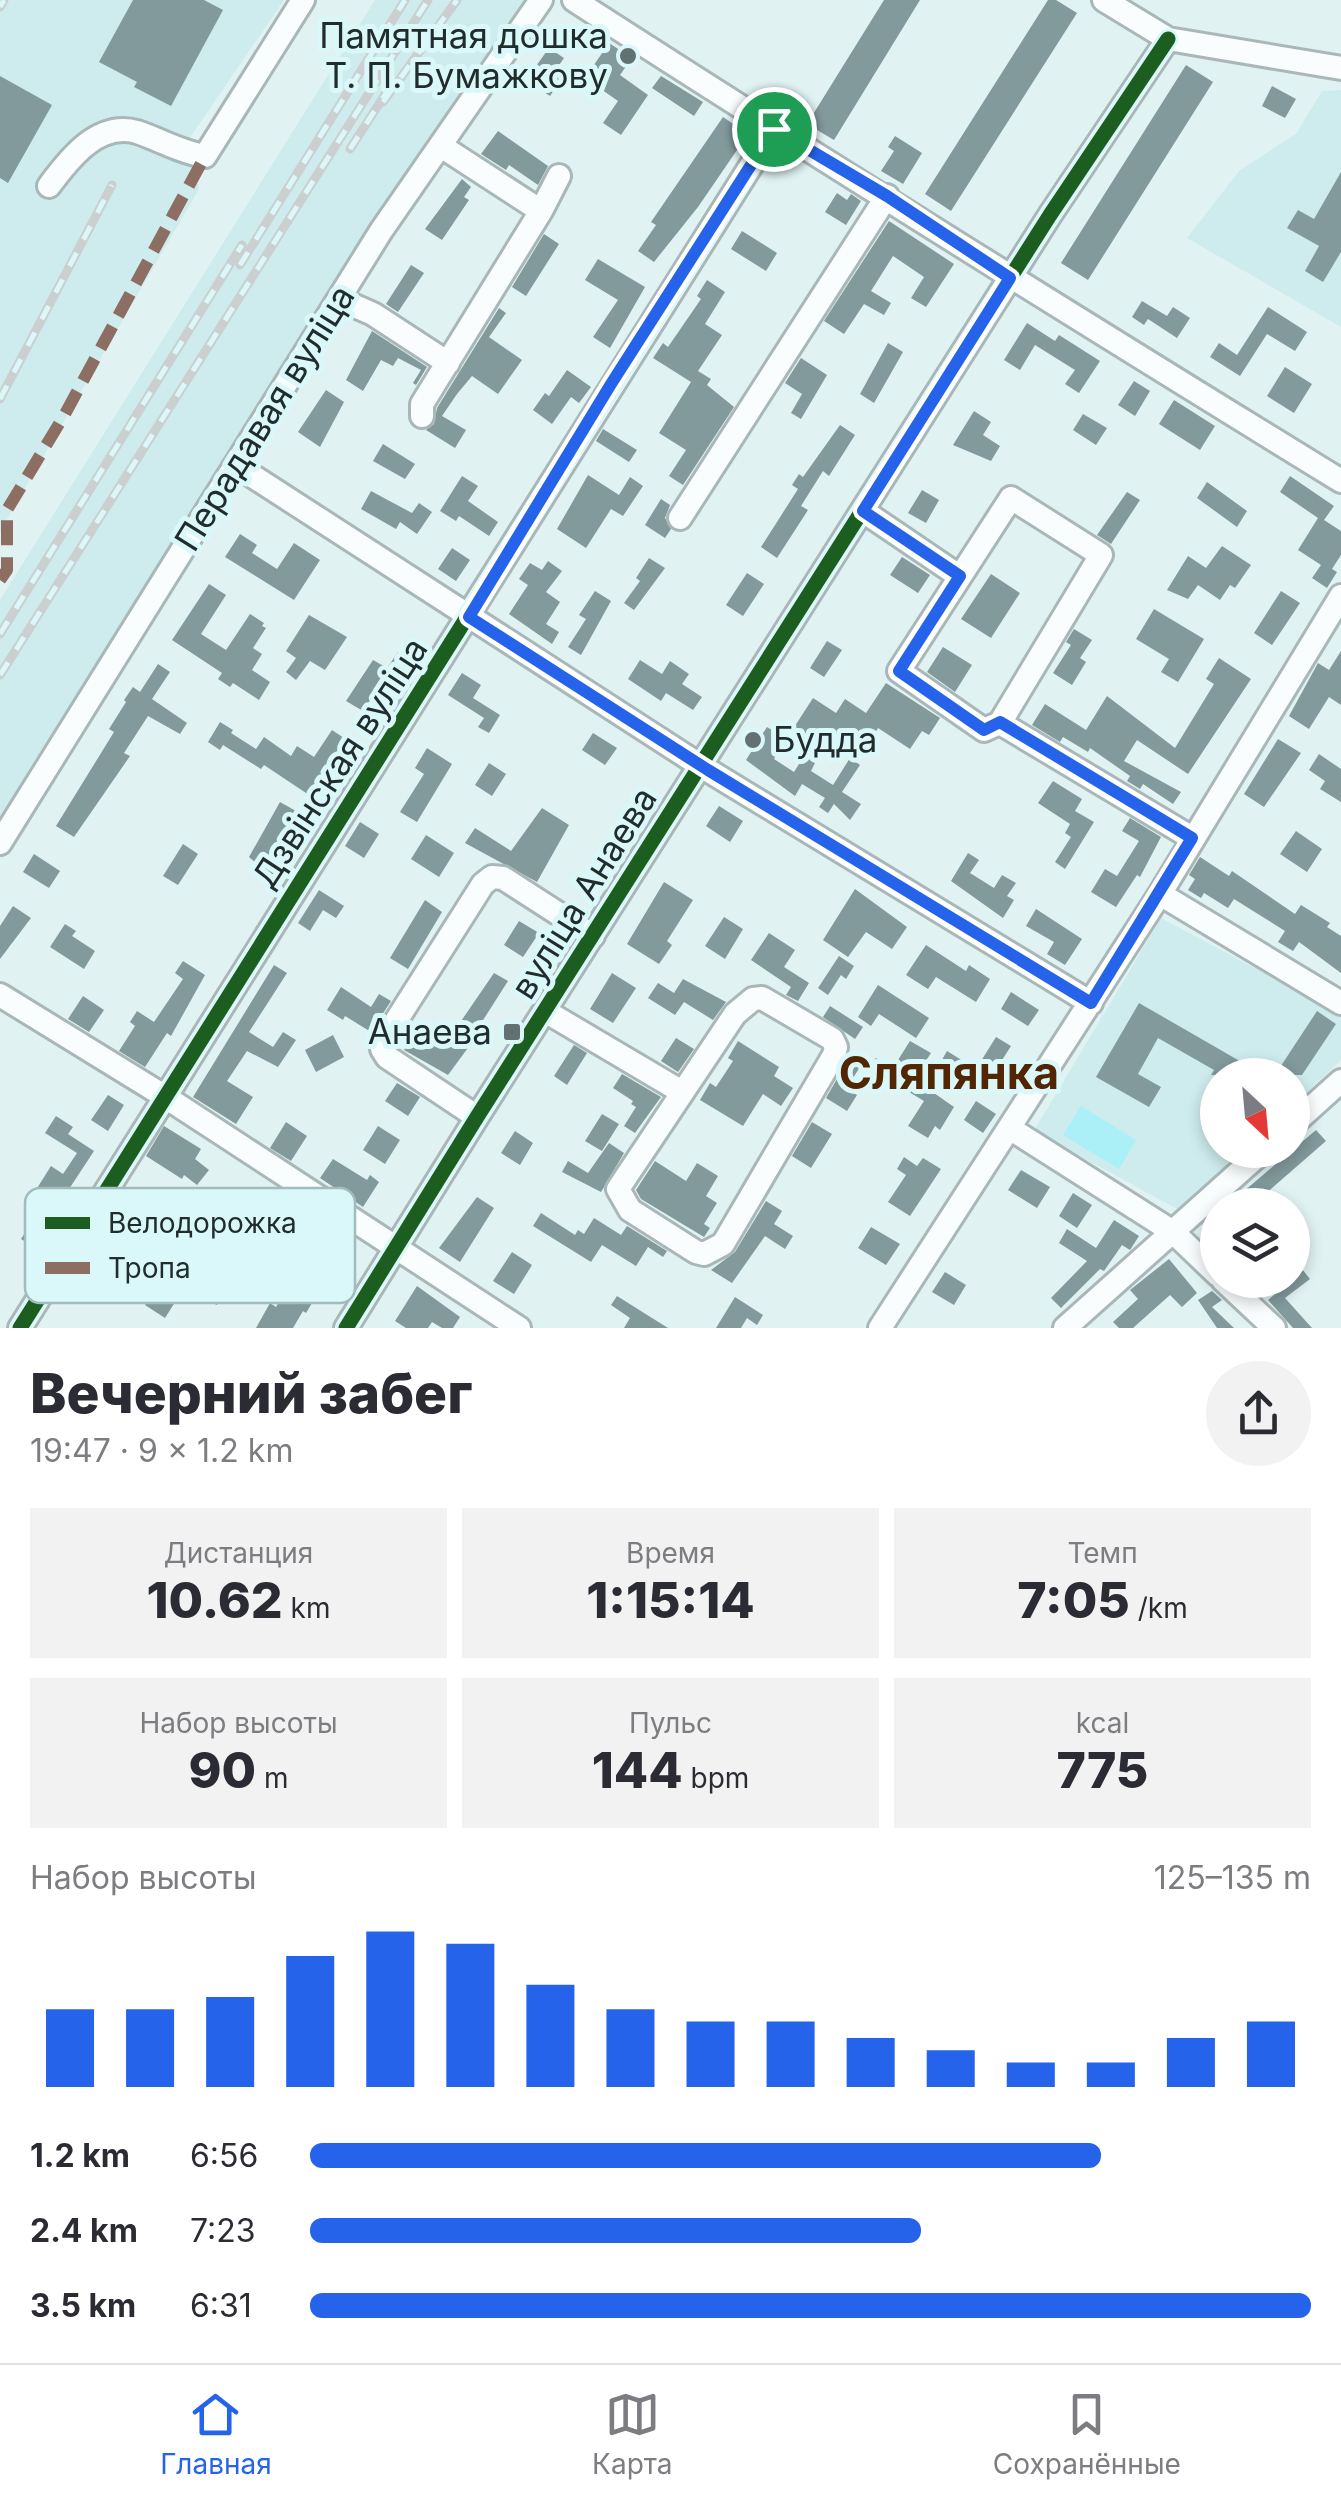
<!DOCTYPE html>
<html lang="ru">
<meta charset="utf-8">
<style>
:root{--surface:#fff;--page:#f2f2f3;--text:#2b2b33;--muted:#7c7c81;--line:#e1e1e2;--accent:#2563eb}
body{margin:0;font-family:Inter,sans-serif;background:var(--page);color:var(--text);height:100vh;display:flex;flex-direction:column;font-size:38px;white-space:nowrap}
*{box-sizing:border-box;margin:0}
p{font-size:32px;color:var(--muted)}
.icon{flex:none;width:55px;height:55px;fill:none;stroke:currentColor;stroke-width:2;stroke-linecap:round;stroke-linejoin:round}
.map{position:relative;height:1328px;overflow:hidden}
.details{display:flex;flex-direction:column;background:var(--surface);flex:1}
.details>*{flex:none}
.needle{width:65px;rotate:154deg}
.tools{position:absolute;left:1200px;top:1058px;display:grid;gap:20px}
.tools a{display:grid;place-items:center;width:110px;height:110px;border-radius:50%;background:var(--surface);box-shadow:0 5px 15px #0003;font-size:50px}
.pin{position:absolute;display:grid;place-items:center;width:85px;height:85px;color:#fff;margin:-42px;border:5px solid #fff;border-radius:50%;box-shadow:0 2px 10px #0007}
.round{display:grid;place-items:center;flex:none;width:105px;height:105px;border-radius:52px;background:var(--page)}
.head{display:flex;align-items:center;justify-content:space-between;height:170px;padding:0 30px}
h1{font-size:55px;font-weight:800;line-height:75px}
.metrics{display:grid;grid-template-columns:repeat(3,1fr);gap:15px;height:170px;padding:10px 30px}
.metrics div{display:grid;align-content:center;border-radius:0px;background:var(--page);text-align:center}
.metrics b{font-size:50px;font-weight:800}
.metrics small{font-size:28px;font-weight:400}
.metrics p{font-size:28px}
.chart{height:280px;padding:20px 30px}
.chart p{display:flex;justify-content:space-between}
.chart svg{width:100%;height:180px;margin-top:10px;stroke:var(--accent);stroke-width:6}
ul{padding:0 30px;list-style:none;font-size:32px}
li{display:grid;grid-template-columns:160px 120px 1fr;align-items:center;height:75px}
li i{height:25px;border-radius:12px;background:var(--accent)}
.tabs{display:flex;justify-content:space-around;align-items:center;height:140px;border-top:2px solid var(--line);background:var(--surface);font-size:28px;color:var(--muted)}
.tabs a{display:grid;justify-items:center;gap:5px}
.tabs .active{color:var(--accent)}
.map>svg:first-child{display:block}
.built{fill:#ceebed}
.green{fill:#abf0f6}
.building{fill:#829a9c}
.lines{fill:none;stroke-linecap:round;stroke-linejoin:round}
.minor-casing{stroke:#a9b7b8;stroke-width:28}
.minor{stroke:#fafdfd;stroke-width:22}
.rail-casing{stroke:#cbcfcf;stroke-width:9}
.rail{stroke:#daf8fa;stroke-width:5;stroke-dasharray:15;stroke-linecap:butt}
.quiet{stroke:#8d6e63;stroke-width:12;stroke-dasharray:25 12;stroke-linecap:butt}
.cycleway-casing{stroke:#daf8fa;stroke-width:21}
.cycleway{stroke:#1b5e20;stroke-width:15}
.route-casing{stroke:#fff;stroke-width:20}
.route{stroke:#2563eb;stroke-width:12}
.poi-dot{fill:#647172;stroke:#daf8fa;stroke-width:4}
.labels{text-anchor:middle;stroke-width:10;stroke-linejoin:round;paint-order:stroke}
.poi-label{font-size:35px;fill:#212c2d;stroke:#daf8fa;text-anchor:end}
.street-label{font-size:35px;fill:#212c2d;stroke:#daf8fa}
.district-label{font-size:45px;font-weight:bold;fill:#522503;stroke:#daf8fa}
.key{fill:#daf8fa;stroke:#a2bbbc;stroke-width:2.5}
.key-label{font-size:28px;fill:#212c2d}
</style>
<div class="map">
<svg width="1341" height="1328" viewBox="0 0 1341 1328">
<rect width="100%" height="100%" fill="#e1f2f3"/>
<!-- built -->
<path class="built" d="M0,0h284l-97,142 12,47 -199,342z
M375,0h153l-528,824v-224z
M1341,90v237l-154,-89 53,-68 56,-36 26,-43z
M1161,918l180,96v46l-48,45 -1,-30h-74v75h26l-65,60 -145,-79z"/>
<!-- green -->
<path class="green" d="M1081,1106l55,34 -17,29 -56,-34z"/>
<!-- building -->
<path class="building" d="M133,0h71l19,10 -52,96 -37,-19 3,-5 -38,-20z
M884,0h36l-86,140 -27,-16z
M1048,0h8l21,13 -126,198 -26,-17z
M609,43l23,15 -12,17 28,20 -27,40 -18,-12 15,-22 -33,-23z
M549,48l15,10 -11,16 8,6 -11,16 -24,-16z
M1186,65l27,17 -125,198 -27,-17z
M0,76l52,29 -44,78 -8,-5z
M661,76l42,26 -9,14 -42,-28z
M1272,86l24,13 -11,19 -23,-12z
M723,117l25,17 -50,73 -44,55 -16,-11 18,-26 -5,-3z
M498,131l50,35 -10,19 -29,-20 -3,5 -25,-16z
M895,136l27,17 -19,31 -22,-13 13,-20 -6,-4z
M1341,172v80l-18,30 -18,-11 14,-25 -32,-18 11,-18 16,9z
M462,179l9,8 -7,10 5,3 -27,40 -17,-11z
M837,193l10,7 4,-6 10,7 -15,24 -21,-13z
M889,221l65,43 -28,43 -15,-9 13,-21 -31,-21 -22,35 20,12 -7,12 -20,-11 -20,30 -20,-13z
M742,231l35,22 -11,18 -35,-22z
M544,234l15,10 -33,52 -14,-9z
M598,259l47,28 -35,61 -17,-11 25,-37 -33,-20z
M411,265l13,8 -26,39 -12,-8z
M707,280l18,12 -20,32 17,11 -24,36 13,8 -4,6 27,22 -51,78 -14,-9 17,-26 -27,-17 32,-51 -38,-24 10,-15 5,4 33,-48 -4,-3z
M1142,301l25,15 6,-9 17,11 -13,20 -29,-19 -4,6 -12,-8z
M1268,307l39,25 -12,19 -28,-17 -27,42 -30,-19 9,-14 18,12z
M499,308l7,5 -17,24 33,23 -24,34 -26,-18 -15,18 -15,22 24,14 -11,18 -29,-18 8,-6 3,-16z
M1027,323l28,18 4,-6 41,26 -21,32 -14,-9 10,-14 -40,-25 -15,25 -16,-10z
M372,331l55,36 -11,18 -3,-2 8,-13 -23,-12 -5,8 -12,-6 -18,31 -17,-11z
M888,343l15,9 -29,51 -14,-9z
M801,358l26,17 -26,44 -10,-6 11,-19 -17,-11z
M1285,367l27,17 -18,29 -27,-17z
M567,370l24,17 -12,16 -8,-6 -19,27 -19,-14 12,-17 4,3z
M1134,381l16,10 -15,25 -17,-11z
M326,390l18,12 -24,45 -22,-15z
M1174,400l41,26 -15,24 -41,-26z
M974,411l17,11 -8,13 17,11 -9,15 -38,-16z
M1083,414l24,14 -11,17 -23,-15z
M840,425l15,10 -26,41 -6,-5 -22,35 7,4 -31,48 -16,-11 37,-58 -6,-4 7,-11 4,3z
M603,429l34,21 -8,12 -33,-21z
M383,444l32,20 -10,15 -32,-18z
M588,475l31,20 11,-18 13,9 -20,30 -12,-7 -25,39 -29,-19z
M462,476l16,10 -10,15 30,21 -9,14 -30,-20 -3,5 -16,-10z
M1290,476l44,30 -10,14 17,11v24l-9,14 5,3 -10,16 -15,-10 9,-13 -23,-15 20,-32 -38,-26z
M1207,482l40,29 -10,16 -40,-29z
M922,490l17,10 -13,23 -18,-10z
M371,491l41,22 7,-10 13,9 -15,22 -17,-12 -4,7 -35,-20z
M1127,492l13,8 -29,44 -14,-9z
M661,499l9,6 -5,13 6,11 -6,9 -20,-13z
M240,534l17,11 -5,8 25,16 17,-26 26,17 -26,40 -69,-43z
M1222,546l29,19 -16,23 -5,-3 -10,15 -22,-15 -10,14 -21,-9 21,-34 18,12z
M452,548l18,12 -14,21 -18,-12z
M902,557l28,18 -12,18 -28,-18z
M649,558l16,10 -31,42 -10,-7 16,-22 -4,-3z
M548,561l14,10 -16,21 14,10 -14,22 13,8 -7,12 -43,-30 19,-29 -9,-6 11,-16 12,7z
M747,573l17,11 -21,32 -17,-11z
M991,574l29,19 -29,45 -30,-19z
M209,584l17,11 -25,39 25,16 24,-36 14,9 -2,3 4,2 -13,20 9,6 -10,16 18,12 -11,18 -26,-17 -3,4 -12,-8 4,-6 -50,-33z
M595,591l16,10 -30,54 -13,-8 18,-28 -7,-4z
M1281,591l19,12 -28,42 -18,-12z
M1154,609l50,30 -26,43 -17,-10 8,-13 -33,-20z
M309,615l38,22 -22,33 -15,-9 -14,19 -10,-8 10,-14 -10,-7z
M1074,629l18,11 -12,18 6,4 -14,23 -19,-12 18,-28 -5,-3z
M827,641l15,9 -18,27 -14,-9z
M943,647l29,18 -17,27 -28,-20z
M1341,651v54l-12,-8 -20,32 -20,-13 29,-53 11,7z
M398,652l18,12 -7,11 -8,-5 -13,19 -7,-5 -18,27 -17,-10 27,-41 14,8z
M1219,658l32,21 -63,95 -51,-34 -13,21 57,31 -8,12 -30,-20 -3,5 -13,-8 3,-5 -40,-28 -2,4 -25,-15 -3,5 -28,-17 13,-21 41,26 21,-34 68,52 39,-64 -8,-5z
M640,660l22,14 8,-13 19,13 -7,10 20,13 -9,13 -27,-17 -5,8 -33,-22z
M158,664l12,8 -18,27 35,24 -7,11 -32,-18 -24,37 6,3 -56,81 -18,-11 58,-94 -5,-3 17,-27 -2,-2 9,-13 7,5z
M462,673l19,12 -8,13 27,17 -11,18 -11,-6 6,-9 -36,-23z
M886,683l54,35 -11,17 -7,-4 -12,18 -32,-21 -16,27 -40,-23 -7,11 -22,-14 20,-31 23,15 9,-14 21,14z
M220,722l13,8 -2,3 25,16 8,-12 27,19 6,-10 17,11 18,-27 21,14 -11,18 -8,-5 -25,38 -45,-30 -3,4 -38,-24 -3,5 -12,-8z
M767,727l19,12 -12,20 20,13 10,-16 11,7 -4,8 22,14 17,-27 10,7 -18,27 19,12 -11,16 -16,-16 -6,9 -9,-6 6,-9 -23,-14 -7,12 -49,-36z
M593,733l24,15 -12,17 -23,-15z
M1278,739l23,14 -37,54 -20,-13z
M427,748l25,16 -35,58 -17,-10 24,-38 -9,-6z
M1319,754l22,15v33l-21,-13 5,-8 -16,-11z
M489,763l17,11 -14,22 -17,-11z
M1053,781l29,18 -7,12 19,11 -29,47 -10,-7 16,-25 -6,-4 5,-9 -32,-21z
M280,802l32,18 -9,16 -7,-4 -12,20 7,5 -16,22 -26,-22z
M719,806l24,15 -13,21 -24,-16z
M542,808l27,17 -32,57 -72,-39 10,-15 36,23z
M1130,818l31,19 -21,40 -3,-2 -21,32 -25,-15 14,-23 12,7 22,-35 -17,-10z
M360,822l19,12 -15,24 -19,-12z
M1296,831l26,18 -15,23 -27,-18z
M426,835l28,18 -15,24 -28,-18z
M183,844l15,10 -20,31 -15,-9z
M968,853l11,7 -9,13 24,15 8,-13 14,8 -9,13 7,4 -11,18 -52,-37z
M34,854l26,17 -11,17 -26,-16z
M1200,857l29,19 3,-5 63,43 6,-9 29,18 -3,4 14,9v37l-42,-31 -6,9 -15,-9 7,-11 -51,-32 -6,9 -24,-15 -3,5 -13,-8 7,-11 -6,-4z
M664,882l29,18 -26,41 5,4 -13,19 -32,-20z
M855,889l52,38 -15,22 -26,-17 -18,25 -25,-17z
M319,890l25,16 -8,12 -13,-8 -13,21 -12,-8z
M425,900l17,12 -34,57 -18,-11z
M13,906l18,12 -31,41v-33z
M1036,909l46,30 -17,26 -18,-11 7,-12 -28,-16z
M724,917l19,12 -18,30 -20,-13z
M519,921l20,12 -16,24 -19,-12z
M65,924l11,7 -4,5 23,15 -11,18 -34,-22z
M769,933l26,17 -11,17 25,16 -11,18 -12,-6 5,-8 -40,-27z
M926,945l40,26 3,-6 21,14 -14,23 -40,-25 -8,12 -22,-14z
M839,956l15,10 -8,13 -5,-4 -13,20 -10,-7z
M183,961l22,14 -34,61 -4,-3 -22,34 -26,-16 16,-25 -5,-4 7,-11 17,11 29,-43 -8,-6z
M274,965l13,8 -38,59 24,15 10,-15 13,8 -18,27 -31,-16 -20,30 26,16 -17,27 -43,-27z
M494,973l14,8 -37,58 2,2 -25,34 -44,-25 15,-23 27,16z
M612,973l24,15 -23,35 -23,-14z
M683,979l43,23 -13,18 -29,-18 -9,13 -27,-17 10,-15 16,10z
M878,985l51,33 -13,20 -37,-24 -8,12 -13,-9z
M341,987l30,20 8,-13 12,7 -20,31 -26,-16 -2,4 -16,-10z
M1011,992l28,18 -11,16 -27,-17z
M83,996l21,14 -15,22 -21,-13z
M1139,1003l125,72h-53l3,-5 -56,-32 -20,36 23,13 -12,20 -53,-30z
M830,1006l33,21 -8,12 -32,-22z
M1317,1011l19,13 -34,51h-27z
M333,1035l11,22 -28,15 -11,-22z
M996,1037l15,9 -14,22 19,12 -7,10 -24,-15 -9,15 -37,-25 8,-14 29,18z
M676,1038l18,11 -16,23 -17,-11z
M738,1041l41,26 -5,9 19,12 -12,18 -18,-12 -20,32 -43,-26 10,-17 6,4 17,-26 -5,-3z
M910,1041l21,12 -17,26 40,28 -14,23 -5,-4 -7,12 -20,-12 16,-25 -55,-33 7,-10 17,10z
M574,1045l13,8 -20,32 -13,-9z
M848,1060l12,7 -14,22 11,6 -10,16 -21,-13z
M622,1074l39,23 -26,36 -11,-7 12,-19 -5,-3 2,-3 -20,-13z
M397,1083l23,14 -12,19 -23,-15z
M108,1095l16,10 -16,26 -17,-11z
M976,1101l20,13 -13,19 -19,-13z
M602,1114l17,10 -17,27 -17,-10z
M56,1116l17,11 -5,7 26,17 -46,70 4,2 -16,25 -15,-9 25,-38 -12,-8 17,-27 12,8 14,-21 -32,-20z
M286,1122l21,14 -16,25 -21,-13z
M812,1122l20,12 -21,34 -19,-12z
M164,1126l37,23 -6,10 14,11 -12,15 -13,-10 -2,4 -36,-23z
M378,1126l22,14 -15,24 -22,-14z
M1316,1130l10,11 -62,54 9,10h-19l-11,-13z
M515,1131l18,12 -13,22 -19,-12z
M609,1143l15,10 -23,39 -39,-20 6,-11 20,12z
M904,1157l13,9 6,-8 18,11 -31,47 -22,-14 18,-27 -9,-6z
M333,1159l34,21 3,-5 9,7 -16,25 -43,-29z
M655,1161l31,20 11,-18 21,13 -12,20 11,7 -13,21 6,4 -6,9 -63,-38 -5,-9z
M1021,1170l29,17 -13,21 -29,-18z
M1073,1193l19,12 -15,23 -18,-12z
M477,1197l17,11 -34,54 -21,-14z
M766,1201l16,10 -8,13 19,12 -8,13 -20,-13 -33,47 -21,-13 24,-18z
M541,1213l34,22 3,-5 6,4 10,-16 27,17 6,-9 40,25 -4,6 -15,-10 -12,19 -34,-21 -11,17 -58,-36z
M1114,1220l25,16 -9,14 -8,-5 -18,26 -4,-2 -39,39 -10,-10 36,-37 -28,-18 8,-14 29,19z
M871,1227l29,17 -14,21 -28,-17z
M1300,1246l8,9 -10,9 12,15 -25,19 27,30h-19l-25,-28 6,-5 -13,-15h31v-28z
M512,1252l20,13 -18,29 -21,-13z
M1169,1259l28,34 -15,14 -12,-12 -37,33h-14l-6,-6 25,-23 -8,-9z
M300,1268l24,15 -18,30 -3,-2 -10,17h-37l14,-25 6,4z
M193,1269l33,13 -9,23 -33,-14z
M945,1272l21,13 -12,20 -22,-13z
M417,1286l43,31 -7,11h-11l-10,-6 -4,6h-22l-11,-7z
M157,1287l20,12 -12,19 -20,-13z
M1212,1291l10,9 -10,7 22,21h-17l-19,-28z
M617,1296l51,32h-44l6,-10 -19,-13z
M735,1297l28,18 -6,10 -10,-7 -6,10h-25z"/>
<g class="lines">
<defs>
<path id="minor" d="M574,0c254,164 510,323 767,481
M1104,0l64,39 173,29
M441,146l100,65
M49,186c20,-27 49,-65 88,-54 24,8 43,20 68,24l98,-156
M339,299l34,15 75,49
M422,416v-12l119,-193 18,-35
M237,466l464,300 390,237
M863,511l96,65
M680,518l207,-322
M1000,723l101,-168 -90,-57 -112,173 85,59 16,-7 192,115
M0,843l381,-612 160,-231
M1160,894l181,109
M0,995l164,101 355,232
M762,998l70,41 4,8 -2,8 -111,189 -19,10 -8,-2 -66,-42 -12,-21 117,-175 18,-15z
M545,1011l137,81
M477,1117l-90,-60 -5,-8 2,-9 99,-156 9,-7 11,1 90,58
M1292,1125l49,-44
M1011,1129l162,103 45,43
M1223,1280l51,48
M20,1328l754,-1199
M346,1328l131,-211 573,-902 118,-176
M880,1328l280,-434 181,-298
M1065,1328l199,-178"/>
</defs>
<!-- minor casing -->
<use href="#minor" class="minor-casing"/>
<!-- minor -->
<use href="#minor" class="minor"/>
<defs>
<path id="rail" d="M0,7l4,-7
M383,102l74,-102
M350,149l38,-59
M240,265l165,-265
M0,399l112,-214
M0,634l242,-389
M0,675l428,-675"/>
</defs>
<!-- rail casing -->
<use href="#rail" class="rail-casing"/>
<!-- rail -->
<use href="#rail" class="rail"/>
<!-- quiet -->
<path class="quiet" d="M0,580l7,-10v-60l58,-96 140,-258"/>
<defs>
<path id="cycleway" d="M20,1328l754,-1199
M346,1328l131,-211 573,-902 118,-176"/>
</defs>
<!-- cycleway casing -->
<use href="#cycleway" class="cycleway-casing"/>
<!-- cycleway -->
<use href="#cycleway" class="cycleway"/>
</g>
<g class="lines">
<defs>
<path id="route" d="M774,129l113,67 123,82 -147,233 97,65 -61,95 85,59 16,-8 192,116 -101,165 -383,-233 -239,-153 142,-233z"/>
</defs>
<!-- route casing -->
<use href="#route" class="route-casing"/>
<!-- route -->
<use href="#route" class="route"/>
</g>
<!-- markers -->
<g class="poi-dot">
<circle cx="628" cy="56" r="10"/>
<circle cx="753" cy="740" r="10"/>
<rect x="502" y="1022" width="20" height="20" rx="5"/>
</g>
<g class="labels">
<!-- poi labels -->
<g class="poi-label">
<text x="608" y="48">Памятная дошка<tspan x="608" dy="40">Т. П. Бумажкову</tspan></text>
<text x="773" y="752" text-anchor="start">Будда</text>
<text x="492" y="1044">Анаева</text>
</g>
<!-- street labels -->
<g class="street-label">
<text transform="translate(265 418) rotate(-58)" y="12">Перадавая вуліца</text>
<text transform="translate(340 763) rotate(-57)" y="12">Дзвінская вуліца</text>
<text transform="translate(584 893) rotate(-58)" y="12">вуліца Анаева</text>
</g>
<!-- district labels -->
<g class="district-label">
<text x="949" y="1089">Сляпянка</text>
</g>
</g>
<!-- legend -->
<rect x="25" y="1188" width="330" height="115" rx="15" class="key"/>
<rect x="45" y="1217" width="45" height="12" fill="#1b5e20"/>
<rect x="45" y="1262" width="45" height="12" fill="#8d6e63"/>
<g class="key-label">
<text x="108" y="1233">Велодорожка</text>
<text x="108" y="1278">Тропа</text>
</g>
</svg>
<div class="tools">
<a><svg class="needle" viewBox="-14 -14 28 28"><path d="M0-13l5 13h-10z" fill="#e53935"/><path d="M0 13l5-13h-10z" fill="#7c7c81"/></svg></a>
<a><svg class="icon" aria-label="layers" viewBox="0 0 24 24"><path d="M12 4l9 5-9 5-9-5zM3 14l9 5 9-5"/></svg></a>
</div>
<div class="pin" style="left:774px;top:129px;background:#1e9e55"><svg class="icon" aria-label="arrive" viewBox="0 0 24 24"><path d="M6 21V4h12l-3 4 3 4H6"/></svg></div>
</div>
<section class="details">
<div class="head"><div><h1>Вечерний забег</h1><p>19:47 · 9 × 1.2 km</p></div><a class="round"><svg class="icon" aria-label="share" viewBox="0 0 24 24"><path d="M12 15V3M7 8l5-5 5 5M5 13v7h14v-7"/></svg></a></div>
<div class="metrics">
<div><p>Дистанция</p><b>10.62<small> km</small></b></div>
<div><p>Время</p><b>1:15:14</b></div>
<div><p>Темп</p><b>7:05<small> /km</small></b></div>
</div>
<div class="metrics">
<div><p>Набор высоты</p><b>90<small> m</small></b></div>
<div><p>Пульс</p><b>144<small> bpm</small></b></div>
<div><p>kcal</p><b>775</b></div>
</div>
<div class="chart"><p><span>Набор высоты</span>125–135 m</p>
<svg viewBox="0 0 160 44" preserveAspectRatio="none"><path d="M5 44V25M15 44V25M25 44V22M35 44V12M45 44V6M55 44V9M65 44V19M75 44V25M85 44V28M95 44V28M105 44V32M115 44V35M125 44V38M135 44V38M145 44V32M155 44V28"/></svg>
</div>
<ul>
<li><b>1.2 km</b>6:56<i style="width:79%"></i></li>
<li><b>2.4 km</b>7:23<i style="width:61%"></i></li>
<li><b>3.5 km</b>6:31<i style="width:100%"></i></li>
</ul>
</section>
<nav class="tabs">
<a class="active"><svg class="icon" aria-label="home" viewBox="0 0 24 24"><path d="M3 11l9-7 9 7M6 9v11h12V9"/></svg>Главная</a>
<a><svg class="icon" aria-label="map" viewBox="0 0 24 24"><path d="M3 6l6-2 6 2 6-2v14l-6 2-6-2-6 2zM9 4v14M15 6v14"/></svg>Карта</a>
<a><svg class="icon" aria-label="saved" viewBox="0 0 24 24"><path d="M7 4h10v16l-5-4-5 4z"/></svg>Сохранённые</a>
</nav>
